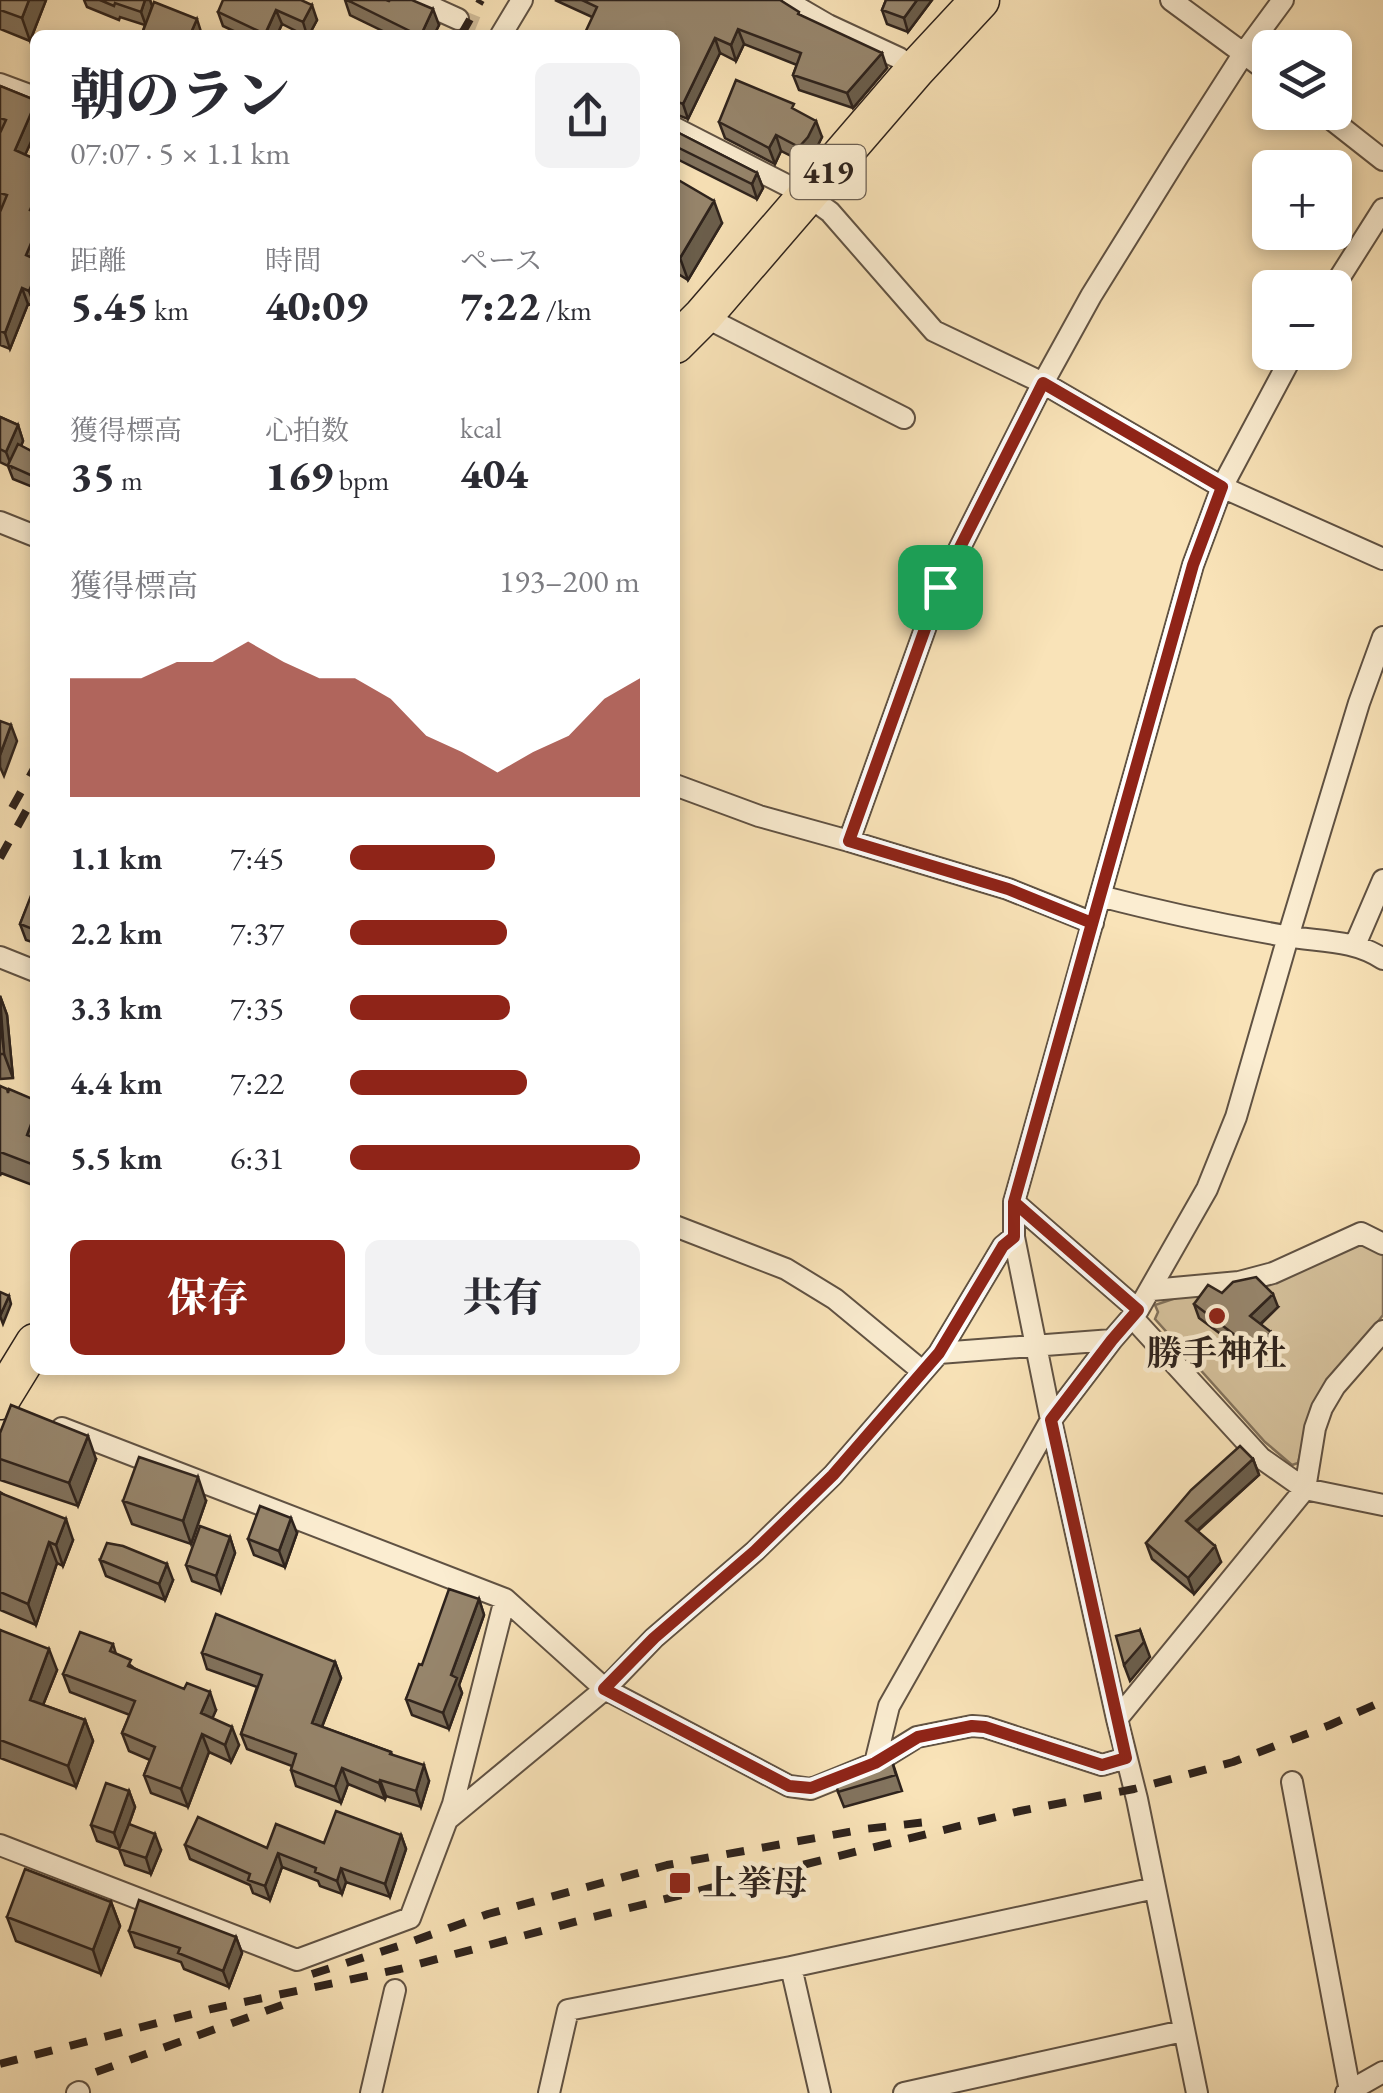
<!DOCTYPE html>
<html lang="ja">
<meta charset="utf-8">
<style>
:root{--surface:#fff;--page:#f2f2f3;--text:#2b2b33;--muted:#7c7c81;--accent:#8f2418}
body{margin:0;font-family:"EB Garamond","Noto Serif JP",serif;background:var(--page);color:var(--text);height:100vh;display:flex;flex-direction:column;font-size:38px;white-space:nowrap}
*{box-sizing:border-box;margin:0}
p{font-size:32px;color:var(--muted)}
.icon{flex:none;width:55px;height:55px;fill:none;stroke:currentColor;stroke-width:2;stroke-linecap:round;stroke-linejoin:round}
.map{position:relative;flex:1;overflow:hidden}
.details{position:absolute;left:30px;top:30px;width:650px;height:1345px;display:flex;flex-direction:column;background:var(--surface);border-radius:15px;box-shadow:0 5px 15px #0003}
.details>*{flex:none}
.controls{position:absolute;left:1252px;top:30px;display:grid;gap:20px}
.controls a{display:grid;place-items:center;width:100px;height:100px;border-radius:15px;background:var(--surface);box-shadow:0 5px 15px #0003;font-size:50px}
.pin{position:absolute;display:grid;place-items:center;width:85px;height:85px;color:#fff;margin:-42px;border-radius:20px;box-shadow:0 5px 15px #0006}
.round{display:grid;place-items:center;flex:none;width:105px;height:105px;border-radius:15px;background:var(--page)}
.headline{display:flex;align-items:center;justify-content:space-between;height:170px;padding:0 40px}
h1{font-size:55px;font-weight:800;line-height:75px}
.stats{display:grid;grid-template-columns:repeat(3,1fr);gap:15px;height:170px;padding:10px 40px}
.stats div{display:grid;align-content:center}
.stats b{font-size:42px;font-weight:800}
.stats small{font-size:28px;font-weight:400}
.stats p{font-size:28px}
.chart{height:280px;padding:20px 40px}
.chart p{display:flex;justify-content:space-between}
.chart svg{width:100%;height:180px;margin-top:10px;fill:var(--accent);opacity:.7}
.cta{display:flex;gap:20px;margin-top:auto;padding:20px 40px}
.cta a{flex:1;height:115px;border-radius:15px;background:var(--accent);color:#fff;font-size:40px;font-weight:800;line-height:115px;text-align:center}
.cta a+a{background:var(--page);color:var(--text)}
ul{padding:0 40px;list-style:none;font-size:32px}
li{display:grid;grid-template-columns:160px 120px 1fr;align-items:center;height:75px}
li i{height:25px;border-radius:12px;background:var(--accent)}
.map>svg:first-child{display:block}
.green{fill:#d6c29d;stroke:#82725c;stroke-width:2.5}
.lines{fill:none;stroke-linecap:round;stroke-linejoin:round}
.street-tunnel{stroke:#d0bc99;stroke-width:20;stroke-dasharray:20 10;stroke-linecap:butt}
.street-casing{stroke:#605243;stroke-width:24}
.highway-casing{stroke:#2d221c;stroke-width:41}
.street{stroke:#fbedd1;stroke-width:20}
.highway{stroke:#f9e3b8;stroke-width:38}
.rail{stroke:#2d221c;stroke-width:8;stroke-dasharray:18 18;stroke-linecap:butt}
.wall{fill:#82735e;stroke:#2d221c;stroke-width:2.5}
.shaded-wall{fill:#6a5e4c;stroke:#2d221c;stroke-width:2.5}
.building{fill:#97866d;stroke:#2d221c;stroke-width:2.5}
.route-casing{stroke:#fff;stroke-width:20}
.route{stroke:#8f2418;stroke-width:12}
.poi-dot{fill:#8f2418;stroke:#fbedd1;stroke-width:4}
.labels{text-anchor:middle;stroke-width:9;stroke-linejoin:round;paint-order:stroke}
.shield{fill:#fbedd1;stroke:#6b5f52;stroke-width:2.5}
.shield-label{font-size:32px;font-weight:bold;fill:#2d221c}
.poi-label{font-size:35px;font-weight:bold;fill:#2d221c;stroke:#fbedd1}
</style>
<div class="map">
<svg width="1383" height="2093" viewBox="0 0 1383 2093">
<rect width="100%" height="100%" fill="#f9e3b8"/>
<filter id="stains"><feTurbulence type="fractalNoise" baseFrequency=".002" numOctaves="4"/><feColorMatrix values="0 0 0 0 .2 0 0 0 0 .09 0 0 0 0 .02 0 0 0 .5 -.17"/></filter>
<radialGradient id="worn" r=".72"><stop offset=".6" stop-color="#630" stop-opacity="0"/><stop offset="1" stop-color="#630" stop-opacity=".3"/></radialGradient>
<!-- green -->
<path class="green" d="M1358,1237l25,14v64l-72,93 -13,55 -6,2 -27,-23 -110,-123 3,-7 -3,-7z"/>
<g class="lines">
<!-- street-tunnel -->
<path class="street-tunnel" d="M458,19l27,11"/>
<defs>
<path id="street" d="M416,0l42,19
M785,0l43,25 71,33 16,12
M1171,0l99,73
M501,35l21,-35
M0,84l35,13
M1322,112l61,48
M675,128l133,68 22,16 104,119 109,52 179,104 161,72
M1333,288l50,-79
M703,316l201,102
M0,522l35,14
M675,785l84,31 90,25 159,48 85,34
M849,841l91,-254 103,-204 48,-87 87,-140 66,-103 39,-53
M1100,896c61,16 123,29 185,40 34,6 68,3 98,23
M1355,945l28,-65
M0,957l35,14
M1014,1202l124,108
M675,1226l111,43 49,30 87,72
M1152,1290l87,-8 34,-9 88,-40 22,11
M1132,1317l129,141 44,31 78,16
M939,1353l173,-13
M62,1428l443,171 100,90 184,97 22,3 64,-26 42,-26 55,-11 13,1 117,38 24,-7
M1117,1719l188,-230 10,-61 7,-20 13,-22 48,-55
M875,1763l14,-57 162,-286 61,-80 26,-30 69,-121 29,-72 52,-180 71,-234 24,-66
M1292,1782l58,309
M448,1819l157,-130 49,-51 101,-87 78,-76 106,-122 64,-107 11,-9
M0,1845l297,115 113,-42 43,-114 52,-205
M791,1967l29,126
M77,2093l2,-1
M371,2093l24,-103
M549,2093l19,-83 223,-43 364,-79
M904,2093l279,-62
M1197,2093l-60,-294 -20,-80 -66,-299 -37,-183v-35l179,-637 29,-78 72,-135
M1346,2093l37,-21"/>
<path id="highway" d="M675,344l28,-28 212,-246 65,-70
M0,1400l35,-57"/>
</defs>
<!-- street casing -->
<use href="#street" class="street-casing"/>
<!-- highway casing -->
<use href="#highway" class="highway-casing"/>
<!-- street -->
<use href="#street" class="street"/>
<!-- highway -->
<use href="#highway" class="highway"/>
<!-- rail -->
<path class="rail" d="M461,35l20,-35
M12,808l23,-41
M0,858l35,-63
M312,1974l93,-30 83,-30 179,-49 198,-36 71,-8
M0,2064l211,-55 189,-40 193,-52 427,-106 114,-22 99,-27 97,-37 53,-24
M96,2072l189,-68"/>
</g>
<!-- wall -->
<path class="wall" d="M0,0h46l-16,41 -30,-12z
M84,0h66l2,6 50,29h-58l-1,-4 2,-6 -25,-8 -1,3 -32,-13z
M345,0l94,25 -5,10h-43l-41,-20z
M555,0h225l20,15 87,53 -34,40 -54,-18 -6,-15 4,-10 -53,-21 -8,17 -16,-8 -32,66 -13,-5v-79l-83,-18z
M886,0h46l-24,32 -21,-8 -5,-14z
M306,3l11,17 -8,15h-5l-22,-11 -5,11h-35l-19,-9 -5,-14z
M0,86l35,14v33l-10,22 10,4v147l-7,-2 -18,45 -10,-4v-133l2,-5h-2z
M796,111l26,26 -8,16 -9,10 -24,-12 -6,13 -50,-26 -6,-16z
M675,131l82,42 6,15 -6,11 -82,-41z
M675,178l47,45 -34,57 -13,-8z
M0,417l18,8 5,16 -2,5 14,7v35l-22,-9 -5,-13 -8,-4z
M35,888v55l-9,-3 -6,-16z
M0,996l7,19 6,63 -13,1z
M0,1086l8,6 27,8v86l-34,-13 -1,3z
M1222,1293l56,14 -17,17 15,21 -15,19 -62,-46 -5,-14z
M0,1433l96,26 -18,47 -78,-26z
M1253,1459l6,16 -61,56 23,31 -27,32 -42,-35 -6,-16z
M0,1492l73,48 -10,26 -6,-3 -21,62 -36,-15z
M123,1501h83l-15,43 -59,-20z
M297,1533l-12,34 -31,-12 -6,-16z
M230,1537l5,16 -14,39 -29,-11 -6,-16z
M100,1560l73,20 -8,20 -59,-24z
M479,1599l5,16 -25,70 3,8 -13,36 -37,-14 -6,-16 16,-34z
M0,1630l57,40 -14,35 42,15 8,21 -17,46 -76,-29z
M113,1644l3,10 18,14 82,42 -4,8 27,27 -8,17 -22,-10 -21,55 -37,-14 -7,-18 6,-15 -21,-9 -7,-18 8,-18 -60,-23 -7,-18z
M202,1653l133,9 6,16 -19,49 69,25 1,3 37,26 -8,26 -35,-11 -1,3 -37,-15 -7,19 -45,-17 -5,-16 1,-4 -45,-17 -6,-15 16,-47 -50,-18z
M889,1752l13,39 -58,16 -6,-15z
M129,1791l6,16 -6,17 32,26 -10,24 -26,-9 -6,-16 -22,-8 -6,-16z
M401,1835l5,14 -16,48 -44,-15 -4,12 -22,-8 -2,-5 -36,-14 -12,33 -17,-7 -3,-8 -60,-26 -5,-14 82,3z
M111,1902l9,24 -19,48 -85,-33 -9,-24z
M129,1931l107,6 6,16 -13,34 -45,-18 -3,-7 -46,-15z"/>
<!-- shaded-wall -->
<path class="shaded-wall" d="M29,0h17l-16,41 -8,-23z
M145,0h5l2,6 -6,20 -5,-14z
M917,0h15l-24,32 -4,-14z
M312,5l5,15 -8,15h-2l-4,-13z
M433,9l6,16 -5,10h-13z
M276,10l6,14 -5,11h-12z
M197,19l5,16h-12z
M738,29l6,15 -8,17 -5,-16z
M715,38l5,15 -32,66 -5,-15z
M882,53l5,15 -34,40 -6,-15z
M35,104v29l-15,33 -5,-16z
M816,121l6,16 -8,16 -9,10 -6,-16z
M776,135l5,16 -6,13 -6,-16z
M757,173l6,15 -6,11 -5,-15z
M714,201l8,22 -34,57 -8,-22z
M35,234v30l-9,-9z
M35,277v30l-6,-16z
M22,288l6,16 -18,45 -5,-16z
M18,425l5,16 -11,26 -6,-15z
M11,725l6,16 -13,35 -4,-9v-12z
M0,996l7,19 6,63 -9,-24z
M35,1114v44l-8,-23z
M1273,1294l5,13 -23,22 -5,-13z
M9,1296l2,8 -8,20 -3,-8z
M1271,1332l5,13 -15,19 -5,-13z
M88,1436l8,23 -18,47 -9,-23z
M1253,1459l6,16 -68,61 -5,-15z
M198,1477l8,24 -15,43 -8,-23z
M291,1518l6,15 -12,34 -6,-16z
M66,1519l7,21 -10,26 -7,-21z
M230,1537l5,16 -14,39 -5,-16z
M49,1542l8,21 -21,62 -8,-21z
M1215,1546l6,16 -27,32 -6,-16z
M167,1564l6,16 -8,20 -6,-16z
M479,1599l5,16 -25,70 3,8 -13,36 -6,-16 8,-38z
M1140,1630l10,27 -20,24 -6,-16z
M49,1649l8,21 -20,50 -7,-20z
M335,1662l6,16 -24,61 -5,-16z
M210,1692l6,18 -9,21 -6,-18z
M85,1720l8,21 -17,46 -8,-21z
M232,1727l7,18 -8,17 -6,-17z
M202,1734l7,18 -21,55 -7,-18z
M424,1765l5,16 -8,26 -5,-16z
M342,1768l6,16 -7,19 -6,-16z
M380,1780l6,16 -1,3 -6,-16z
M129,1791l6,16 -15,42 -6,-16z
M155,1834l6,16 -10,24 -5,-16z
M401,1835l5,14 -16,48 -5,-13z
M278,1853l4,14 -12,33 -5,-14z
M341,1868l5,14 -4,12 -5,-13z
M111,1902l9,24 -19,48 -8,-24z
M236,1937l6,16 -13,34 -6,-16z"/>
<!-- building -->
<path class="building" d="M0,0h29l-7,18 -22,-8z
M100,0h45l-4,12 -26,-9 -1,3z
M223,0h78l11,5 -9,17 -27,-12 -11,24 -47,-22z
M347,0h39l3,1 1,-1h22l21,9 -12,26h-3z
M582,0h198l19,12 -1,2 84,39 -35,40 -54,-18 8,-22 -63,-24 -7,16 -16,-7 -32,66 -8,-3v-66h-91l13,-28z
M886,0h31l-13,18 -22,-8z
M154,2l43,17 -7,16h-37l-10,-4z
M736,80l58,24 -2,4 24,13 -8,16 -9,10 -23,-12 -7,13 -50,-26z
M0,86l35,14v4l-20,46 20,9v40l-5,11 5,2v22l-9,21 9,4v18l-6,14 -7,-3 -17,45 -5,-2v-119l7,-17 -7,-2v-60l6,-13 -6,-2z
M675,131l82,42 -5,11 -77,-38z
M675,178l39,23 -34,57 -5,-3z
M0,417l18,8 -12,27 -6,-3z
M18,444l17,9v24l-27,-12z
M0,721l11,4 -11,30z
M34,888h1v42l-15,-6z
M0,1011l4,43h-4z
M0,1086l7,3 1,4 1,-4 26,11v14l-8,21 8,3 -1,27 -34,-13z
M1256,1277l17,17 -23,22 21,16 -15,19 -62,-47 14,-19 14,8 11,-11z
M0,1292l9,4 -9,20z
M11,1405l77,31 -19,47 -69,-24v-26z
M1240,1446l13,13 -67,62 29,25 -27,32 -42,-35 45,-53z
M139,1457l59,20 -15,44 -60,-20z
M0,1493l66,26 -10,26 -7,-3 -21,62 -28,-12z
M260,1506l31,12 -12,33 -31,-12z
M200,1526l30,11 -14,39 -30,-11z
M107,1543l16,3 44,18 -8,20 -59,-24z
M449,1589l30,10 -28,76 6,3 -14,35 -37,-14 13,-35 3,1z
M216,1614l119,48 -23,61 79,29 -1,2 34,11 -8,26 -36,-11 -1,3 -37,-15 -7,19 -44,-17 5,-16 -55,-20 21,-59 -60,-22z
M0,1630l49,19 -19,51 55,20 -17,46 -68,-26z
M1140,1630l4,12 -20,23 -8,-29z
M80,1632l33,12 -3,7 21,9 -3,6 56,23 3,-6 23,9 -9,21 31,14 -7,18 -23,-11 -21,55 -37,-14 11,-28 -33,-14 13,-32 -72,-27z
M889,1752l7,23 -58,17 -4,-16z
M106,1783l23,8 -15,42 -23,-8z
M336,1811l65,24 -16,49 -44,-16 -4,13 -22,-9 1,-4 -38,-15 -13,33 -17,-6 2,-6 -65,-29 13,-28 69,31 9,-24 48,19z
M129,1824l26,10 -9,24 -27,-9z
M25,1869l86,33 -18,48 -86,-33z
M139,1900l97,37 -13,34 -45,-18 2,-5 -51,-17z"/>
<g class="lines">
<defs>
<path id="route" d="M940,587l-91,254 159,48 84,34 -78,279v35l-11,9 -64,107 -106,122 -78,76 -101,87 -50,51 185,97 22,2 64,-25 43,-26 54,-11 13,1 117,38 24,-7 -75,-338 61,-80 26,-30 -124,-108 179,-637 29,-78 -179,-104 -103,204"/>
</defs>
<!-- route casing -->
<use href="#route" class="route-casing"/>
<!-- route -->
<use href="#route" class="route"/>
</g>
<!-- markers -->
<g class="poi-dot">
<circle cx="1217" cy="1316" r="10"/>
<rect x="668" y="1871" width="24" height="24" rx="5"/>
</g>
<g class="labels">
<!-- shield labels -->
<rect class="shield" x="790.5" y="145" width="75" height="54" rx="8"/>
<g class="shield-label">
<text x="828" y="183">419</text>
</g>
<!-- poi labels -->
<g class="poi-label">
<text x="1217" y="1365">勝手神社</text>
<text x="702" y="1895" text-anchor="start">上挙母</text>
</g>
</g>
<rect width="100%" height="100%" filter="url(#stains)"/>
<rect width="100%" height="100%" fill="url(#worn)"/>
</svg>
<div class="controls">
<a><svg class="icon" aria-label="layers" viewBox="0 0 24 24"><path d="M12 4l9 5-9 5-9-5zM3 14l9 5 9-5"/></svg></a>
<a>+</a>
<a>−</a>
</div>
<div class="pin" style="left:940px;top:587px;background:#1e9e55"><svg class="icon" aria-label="arrive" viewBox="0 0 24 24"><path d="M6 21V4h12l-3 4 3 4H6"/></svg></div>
<section class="details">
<div class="headline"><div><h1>朝のラン</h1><p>07:07 · 5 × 1.1 km</p></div><a class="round"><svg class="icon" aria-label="share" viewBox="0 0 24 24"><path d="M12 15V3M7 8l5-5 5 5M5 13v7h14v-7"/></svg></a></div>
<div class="stats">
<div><p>距離</p><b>5.45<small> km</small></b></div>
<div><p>時間</p><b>40:09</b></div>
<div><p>ペース</p><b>7:22<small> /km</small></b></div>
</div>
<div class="stats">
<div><p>獲得標高</p><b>35<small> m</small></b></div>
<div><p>心拍数</p><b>169<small> bpm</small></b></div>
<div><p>kcal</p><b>404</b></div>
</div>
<div class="chart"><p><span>獲得標高</span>193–200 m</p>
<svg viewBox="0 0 160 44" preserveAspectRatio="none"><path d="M0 44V15L10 15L20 15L30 11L40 11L50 6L60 11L70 15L80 15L90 20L100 29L110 33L120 38L130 33L140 29L150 20L160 15V44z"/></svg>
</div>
<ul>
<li><b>1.1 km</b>7:45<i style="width:50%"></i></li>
<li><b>2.2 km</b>7:37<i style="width:54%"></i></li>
<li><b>3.3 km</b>7:35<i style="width:55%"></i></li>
<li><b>4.4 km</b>7:22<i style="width:61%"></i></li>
<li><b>5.5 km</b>6:31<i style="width:100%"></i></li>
</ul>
<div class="cta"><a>保存</a><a>共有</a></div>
</section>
</div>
